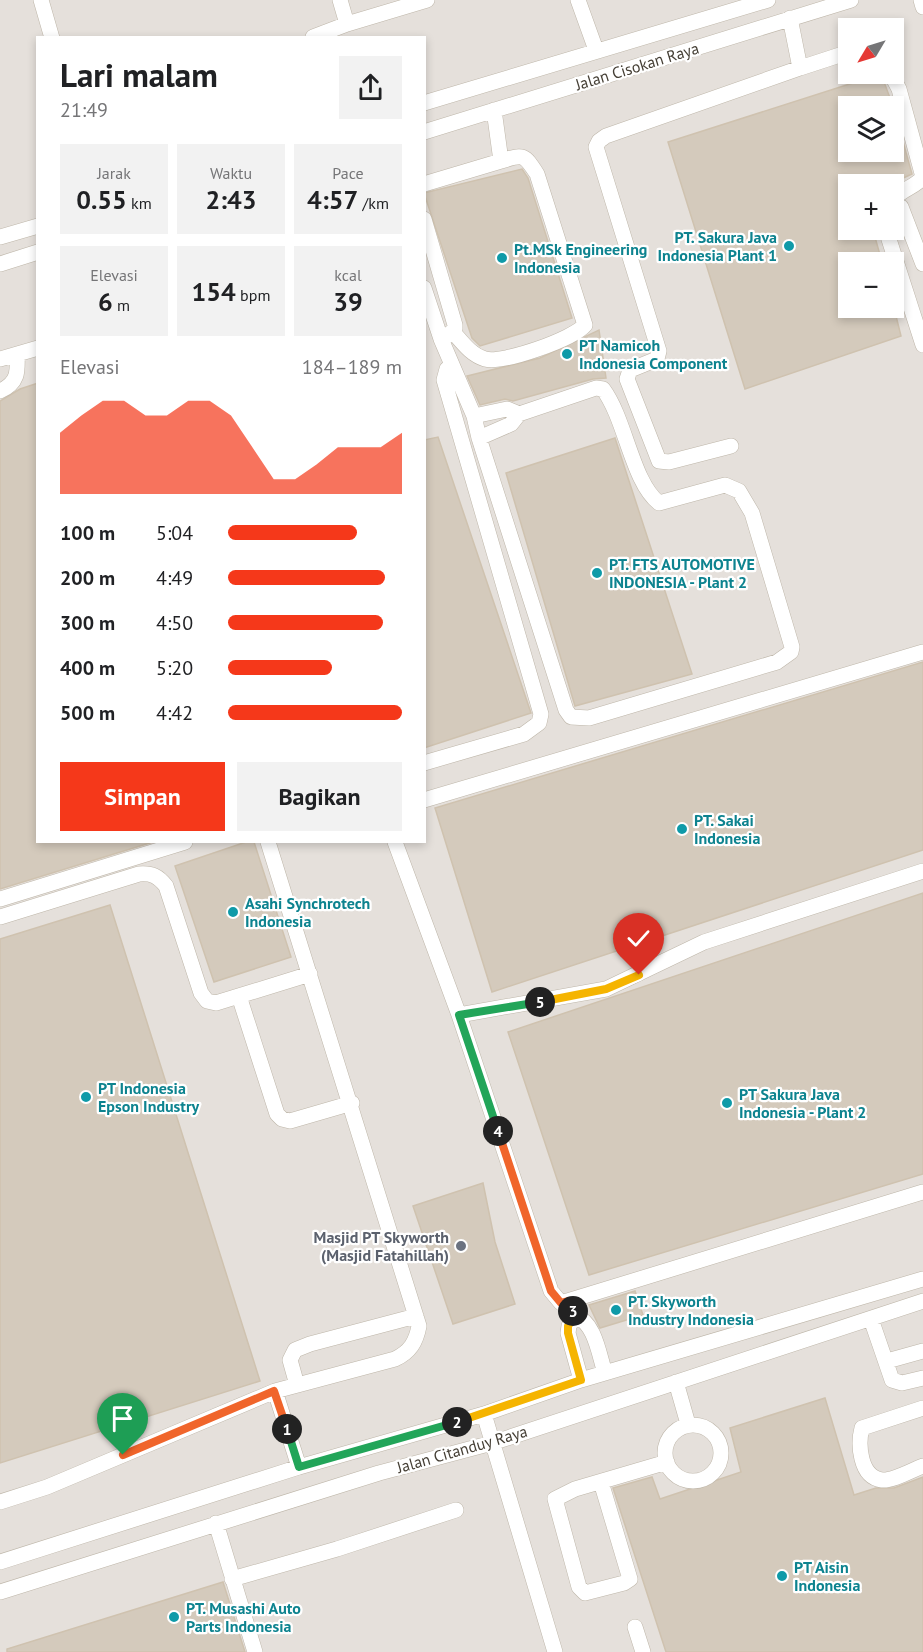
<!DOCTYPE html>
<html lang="id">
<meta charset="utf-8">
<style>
:root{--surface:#fff;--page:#f2f2f2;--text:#202124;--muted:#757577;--accent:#f5381a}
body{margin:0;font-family:"PT Sans",sans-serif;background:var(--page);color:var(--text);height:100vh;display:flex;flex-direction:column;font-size:22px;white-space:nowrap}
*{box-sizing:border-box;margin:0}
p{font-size:20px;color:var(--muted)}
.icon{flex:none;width:33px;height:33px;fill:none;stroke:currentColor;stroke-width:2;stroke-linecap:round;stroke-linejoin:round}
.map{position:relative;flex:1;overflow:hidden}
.drawer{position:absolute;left:36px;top:36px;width:390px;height:807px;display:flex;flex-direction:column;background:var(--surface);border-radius:0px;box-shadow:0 3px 9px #0003}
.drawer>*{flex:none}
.needle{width:39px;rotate:232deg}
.buttons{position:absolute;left:838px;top:18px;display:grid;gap:12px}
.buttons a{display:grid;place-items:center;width:66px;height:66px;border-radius:0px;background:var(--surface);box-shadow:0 3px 9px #0003;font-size:30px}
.pin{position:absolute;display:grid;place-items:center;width:51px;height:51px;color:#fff;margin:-62px -26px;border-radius:50% 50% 50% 0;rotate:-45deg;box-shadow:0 0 6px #0007}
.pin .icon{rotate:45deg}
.km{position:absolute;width:30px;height:30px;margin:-15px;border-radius:50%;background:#222;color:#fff;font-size:16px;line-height:30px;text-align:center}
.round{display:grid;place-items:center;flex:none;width:63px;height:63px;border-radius:0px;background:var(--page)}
.overview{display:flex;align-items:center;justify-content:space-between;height:102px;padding:0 24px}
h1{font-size:33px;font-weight:700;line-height:45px}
.stats{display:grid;grid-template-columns:repeat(3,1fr);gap:9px;height:102px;padding:6px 24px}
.stats div{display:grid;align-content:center;border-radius:0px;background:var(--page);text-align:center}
.stats b{font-size:26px;font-weight:700}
.stats small{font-size:16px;font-weight:400}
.stats p{font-size:16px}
.chart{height:168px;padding:12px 24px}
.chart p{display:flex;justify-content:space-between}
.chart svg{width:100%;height:108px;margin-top:6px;fill:var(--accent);opacity:.7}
.button{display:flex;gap:12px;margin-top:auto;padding:12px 24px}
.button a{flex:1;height:69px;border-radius:0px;background:var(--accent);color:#fff;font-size:24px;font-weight:700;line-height:69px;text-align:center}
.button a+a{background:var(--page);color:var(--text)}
ul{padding:0 24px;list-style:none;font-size:20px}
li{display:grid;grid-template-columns:96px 72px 1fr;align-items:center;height:45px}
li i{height:15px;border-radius:8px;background:var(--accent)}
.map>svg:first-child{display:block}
.industrial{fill:#e5e0db;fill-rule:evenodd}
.building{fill:#d4cabc;stroke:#cfc2af;stroke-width:1.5}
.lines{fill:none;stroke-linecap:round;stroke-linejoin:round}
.minor-casing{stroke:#beb6a9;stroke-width:16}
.minor{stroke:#fff;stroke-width:15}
.split-1-casing{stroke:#fff;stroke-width:12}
.split-2-casing{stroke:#fff;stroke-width:12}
.split-3-casing{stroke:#fff;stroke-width:12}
.split-4-casing{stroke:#fff;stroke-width:12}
.split-5-casing{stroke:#fff;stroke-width:12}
.split-6-casing{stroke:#fff;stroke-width:12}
.split-1{stroke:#f0652b;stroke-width:8}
.split-2{stroke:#22a559;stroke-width:8}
.split-3{stroke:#f5b400;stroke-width:8}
.split-4{stroke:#f0652b;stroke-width:8}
.split-5{stroke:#22a559;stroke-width:8}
.split-6{stroke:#f5b400;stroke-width:8}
.culture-dot{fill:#0f9aa8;stroke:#fff;stroke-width:2}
.worship-dot{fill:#6b7280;stroke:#fff;stroke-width:2}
.labels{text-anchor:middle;stroke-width:4.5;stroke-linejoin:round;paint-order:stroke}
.street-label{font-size:16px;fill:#453f35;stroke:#fff}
.culture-label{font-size:16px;font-weight:bold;fill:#0d838f;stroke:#fff;text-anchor:start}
.worship-label{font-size:16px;font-weight:bold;fill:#5b616d;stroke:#fff;text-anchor:end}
</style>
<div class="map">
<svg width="923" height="1652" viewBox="0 0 923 1652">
<rect width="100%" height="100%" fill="#f3efe6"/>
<!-- industrial -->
<path class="industrial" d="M0,0h923v1652h-923zM849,28h45v46h-45zM38,38h386v804h-386zM849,106h45v46h-45zM849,184h45v46h-45zM849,262h45v46h-45z"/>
<!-- building -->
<path class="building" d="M881,74l12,32h-44v46h45l1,-39 17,61 -22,10h-41v46h24l9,32h-33v46h45l7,28 -156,53 -77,-247z
M522,169l6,9 44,140 -92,28 -8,-8 -48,-145z
M599,330l7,48 -13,1 -80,22 -8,-2 -25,6 -13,-29 73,-18z
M38,383v459h115l-153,47v-488l20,-12z
M438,437l93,276 -107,35v-308z
M615,438l77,236 -117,32 -69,-233z
M923,662v188l-431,142 -57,-184z
M246,842h8l37,115 -77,25 -39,-116z
M923,893v281l-334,101 -81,-243z
M110,905l150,476 -260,82v-524z
M483,1183l12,59 20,62 -62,20 -40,-118z
M635,1291l8,24 -43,13 -11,-23z
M825,1398l29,97 22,-7h18l29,-11v175h-257l-53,-164 39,-11 8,22 81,-27 -11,-44z
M223,1582l22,70h-238v-3z"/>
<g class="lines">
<defs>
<path id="minor" d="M41,0l11,38
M578,0l18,50
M921,0l2,7
M790,18l10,50 49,-16
M347,24l80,-24
M313,37l34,-13 -7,-24
M891,74l8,15 24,88c-8,11 -23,12 -29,23
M424,103l344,-103
M424,132l427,-132
M424,184l77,-23 -7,-51
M894,205l7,2 22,57
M424,219l31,106v4l-8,7
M886,230l37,115
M0,237l38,-11
M0,264l38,-12
M424,288l17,51 33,77 5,22 87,272 5,7 18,1 188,-56 14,-10 1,-5 -40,-134 -13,-22 -14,-6 -66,18c-27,-21 -33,-83 -56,-114l-7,-1 -77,26 -8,10 -32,14
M453,332c9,10 18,23 32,27 18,5 88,-20 100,-34l-48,-151c-13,-20 -13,-20 -36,-13
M0,359l38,-11
M0,391c18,-8 18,-19 17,-37
M474,416l33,-7 12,5
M731,446l-62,16 -10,-1 -32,-82 3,-9 27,-11 2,-8 -63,-204 3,-6 7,-5 194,-68
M424,763l100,-29 15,-11 2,-9 -97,-334 3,-11 6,-2
M424,800l499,-148
M268,842l151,484c-3,16 -9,26 -24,33l-120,32 24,76
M395,842l64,173 92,276 10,12 362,-111
M0,899l185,-57
M0,917l139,-43c13,-1 19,2 27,12l35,107 6,8 9,2 94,-29
M239,996l38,118 5,5 8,2 62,-18
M459,1015l147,-26 98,-47 219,-71
M575,1316l-6,10 -1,7 13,47
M575,1316c20,6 24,39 30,57
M871,1319l21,61 10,3 21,-5
M887,1361l36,-10
M676,1382l12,42
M297,1385l-7,-25 5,-10 15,-6 106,-28
M923,1408l-61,20c-4,15 -3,49 20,52 11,1 30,-10 41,-14
M484,1414l71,238
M665 1453a28 28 0 1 1 56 0a28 28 0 1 1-56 0Z
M601,1482l29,97 -6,4 -39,10 -6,-6 -24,-88 20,-10 92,-27
M0,1502l47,-15 228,-96
M216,1523l39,129
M0,1562l299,-95 185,-53 97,-34 342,-101
M232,1579l105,-30 119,-39
M0,1592l379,-119 113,-30 431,-142
M635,1627l8,25"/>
</defs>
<!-- minor casing -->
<use href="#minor" class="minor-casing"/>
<!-- minor -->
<use href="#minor" class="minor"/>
</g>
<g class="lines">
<defs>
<path id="split-1" d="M123,1455l151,-64 13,38"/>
<path id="split-2" d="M287,1429l12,38 158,-45"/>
<path id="split-3" d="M457,1422l124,-42 -13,-47v-7l7,-10 -2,-5"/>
<path id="split-4" d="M498,1131l53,160 10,12 8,-2 4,10"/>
<path id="split-5" d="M498,1131l-39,-116 81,-13"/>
<path id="split-6" d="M540,1002l66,-13 33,-14"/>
</defs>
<!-- split-1 casing -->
<use href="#split-1" class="split-1-casing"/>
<!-- split-2 casing -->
<use href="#split-2" class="split-2-casing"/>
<!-- split-3 casing -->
<use href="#split-3" class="split-3-casing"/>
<!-- split-4 casing -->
<use href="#split-4" class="split-4-casing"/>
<!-- split-5 casing -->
<use href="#split-5" class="split-5-casing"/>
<!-- split-6 casing -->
<use href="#split-6" class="split-6-casing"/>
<!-- split-1 -->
<use href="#split-1" class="split-1"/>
<!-- split-2 -->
<use href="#split-2" class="split-2"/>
<!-- split-3 -->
<use href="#split-3" class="split-3"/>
<!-- split-4 -->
<use href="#split-4" class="split-4"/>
<!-- split-5 -->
<use href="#split-5" class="split-5"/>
<!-- split-6 -->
<use href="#split-6" class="split-6"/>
</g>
<!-- markers -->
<g class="culture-dot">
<circle cx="789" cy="246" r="6"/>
<circle cx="502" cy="258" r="6"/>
<circle cx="567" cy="354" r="6"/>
<circle cx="597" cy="573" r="6"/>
<circle cx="682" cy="829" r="6"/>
<circle cx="233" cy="912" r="6"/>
<circle cx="86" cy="1097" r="6"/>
<circle cx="727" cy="1103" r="6"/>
<circle cx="616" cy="1310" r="6"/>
<circle cx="782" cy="1576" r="6"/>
<circle cx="174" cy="1617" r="6"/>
</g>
<circle class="worship-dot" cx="461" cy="1246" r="6"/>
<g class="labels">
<!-- street labels -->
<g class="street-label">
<text transform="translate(637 66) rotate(-17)" y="6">Jalan Cisokan Raya</text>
<text transform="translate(462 1449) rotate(-16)" y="6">Jalan Citanduy Raya</text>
</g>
<!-- culture labels -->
<g class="culture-label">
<text x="777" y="243" text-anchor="end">PT. Sakura Java<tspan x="777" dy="18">Indonesia Plant 1</tspan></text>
<text x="514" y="255">Pt.MSk Engineering<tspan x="514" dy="18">Indonesia</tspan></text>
<text x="579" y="351">PT Namicoh<tspan x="579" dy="18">Indonesia Component</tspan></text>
<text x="609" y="570">PT. FTS AUTOMOTIVE<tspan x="609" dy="18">INDONESIA - Plant 2</tspan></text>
<text x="694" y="826">PT. Sakai<tspan x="694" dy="18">Indonesia</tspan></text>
<text x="245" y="909">Asahi Synchrotech<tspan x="245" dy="18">Indonesia</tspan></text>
<text x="98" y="1094">PT Indonesia<tspan x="98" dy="18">Epson Industry</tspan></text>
<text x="739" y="1100">PT Sakura Java<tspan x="739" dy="18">Indonesia - Plant 2</tspan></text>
<text x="628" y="1307">PT. Skyworth<tspan x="628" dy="18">Industry Indonesia</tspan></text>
<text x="794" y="1573">PT Aisin<tspan x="794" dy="18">Indonesia</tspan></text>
<text x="186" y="1614">PT. Musashi Auto<tspan x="186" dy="18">Parts Indonesia</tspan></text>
</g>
<!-- worship labels -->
<g class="worship-label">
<text x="449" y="1243">Masjid PT Skyworth<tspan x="449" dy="18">(Masjid Fatahillah)</tspan></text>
</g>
</g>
</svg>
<div class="buttons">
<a><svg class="needle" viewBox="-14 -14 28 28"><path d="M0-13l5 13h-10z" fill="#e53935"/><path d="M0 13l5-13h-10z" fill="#757577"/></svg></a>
<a><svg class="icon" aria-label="layers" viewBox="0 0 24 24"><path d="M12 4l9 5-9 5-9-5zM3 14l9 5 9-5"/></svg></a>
<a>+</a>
<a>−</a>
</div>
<div class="pin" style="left:123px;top:1455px;background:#1e9e55"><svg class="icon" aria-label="arrive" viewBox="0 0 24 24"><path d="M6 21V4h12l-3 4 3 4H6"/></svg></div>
<div class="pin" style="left:639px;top:975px;background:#d93025"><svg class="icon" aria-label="check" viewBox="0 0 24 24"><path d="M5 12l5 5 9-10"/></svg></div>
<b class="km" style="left:287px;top:1429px">1</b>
<b class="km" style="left:457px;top:1422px">2</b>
<b class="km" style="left:573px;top:1311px">3</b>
<b class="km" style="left:498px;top:1131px">4</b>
<b class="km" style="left:540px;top:1002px">5</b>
<section class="drawer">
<div class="overview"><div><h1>Lari malam</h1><p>21:49</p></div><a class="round"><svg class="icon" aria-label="share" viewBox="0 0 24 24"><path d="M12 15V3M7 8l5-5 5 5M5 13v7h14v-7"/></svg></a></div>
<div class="stats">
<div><p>Jarak</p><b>0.55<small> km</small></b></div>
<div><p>Waktu</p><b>2:43</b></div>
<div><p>Pace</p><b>4:57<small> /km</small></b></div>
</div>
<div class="stats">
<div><p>Elevasi</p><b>6<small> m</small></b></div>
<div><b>154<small> bpm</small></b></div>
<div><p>kcal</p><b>39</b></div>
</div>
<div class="chart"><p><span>Elevasi</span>184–189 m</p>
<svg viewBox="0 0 160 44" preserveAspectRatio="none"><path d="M0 44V19L10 12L20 6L30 6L40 12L50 12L60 6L70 6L80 12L90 25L100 38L110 38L120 32L130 25L140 25L150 25L160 19V44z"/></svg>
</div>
<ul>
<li><b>100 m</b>5:04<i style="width:74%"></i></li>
<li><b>200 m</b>4:49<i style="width:90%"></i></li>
<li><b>300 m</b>4:50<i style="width:89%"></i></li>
<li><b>400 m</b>5:20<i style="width:60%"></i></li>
<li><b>500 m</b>4:42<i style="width:100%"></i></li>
</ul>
<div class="button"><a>Simpan</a><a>Bagikan</a></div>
</section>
</div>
